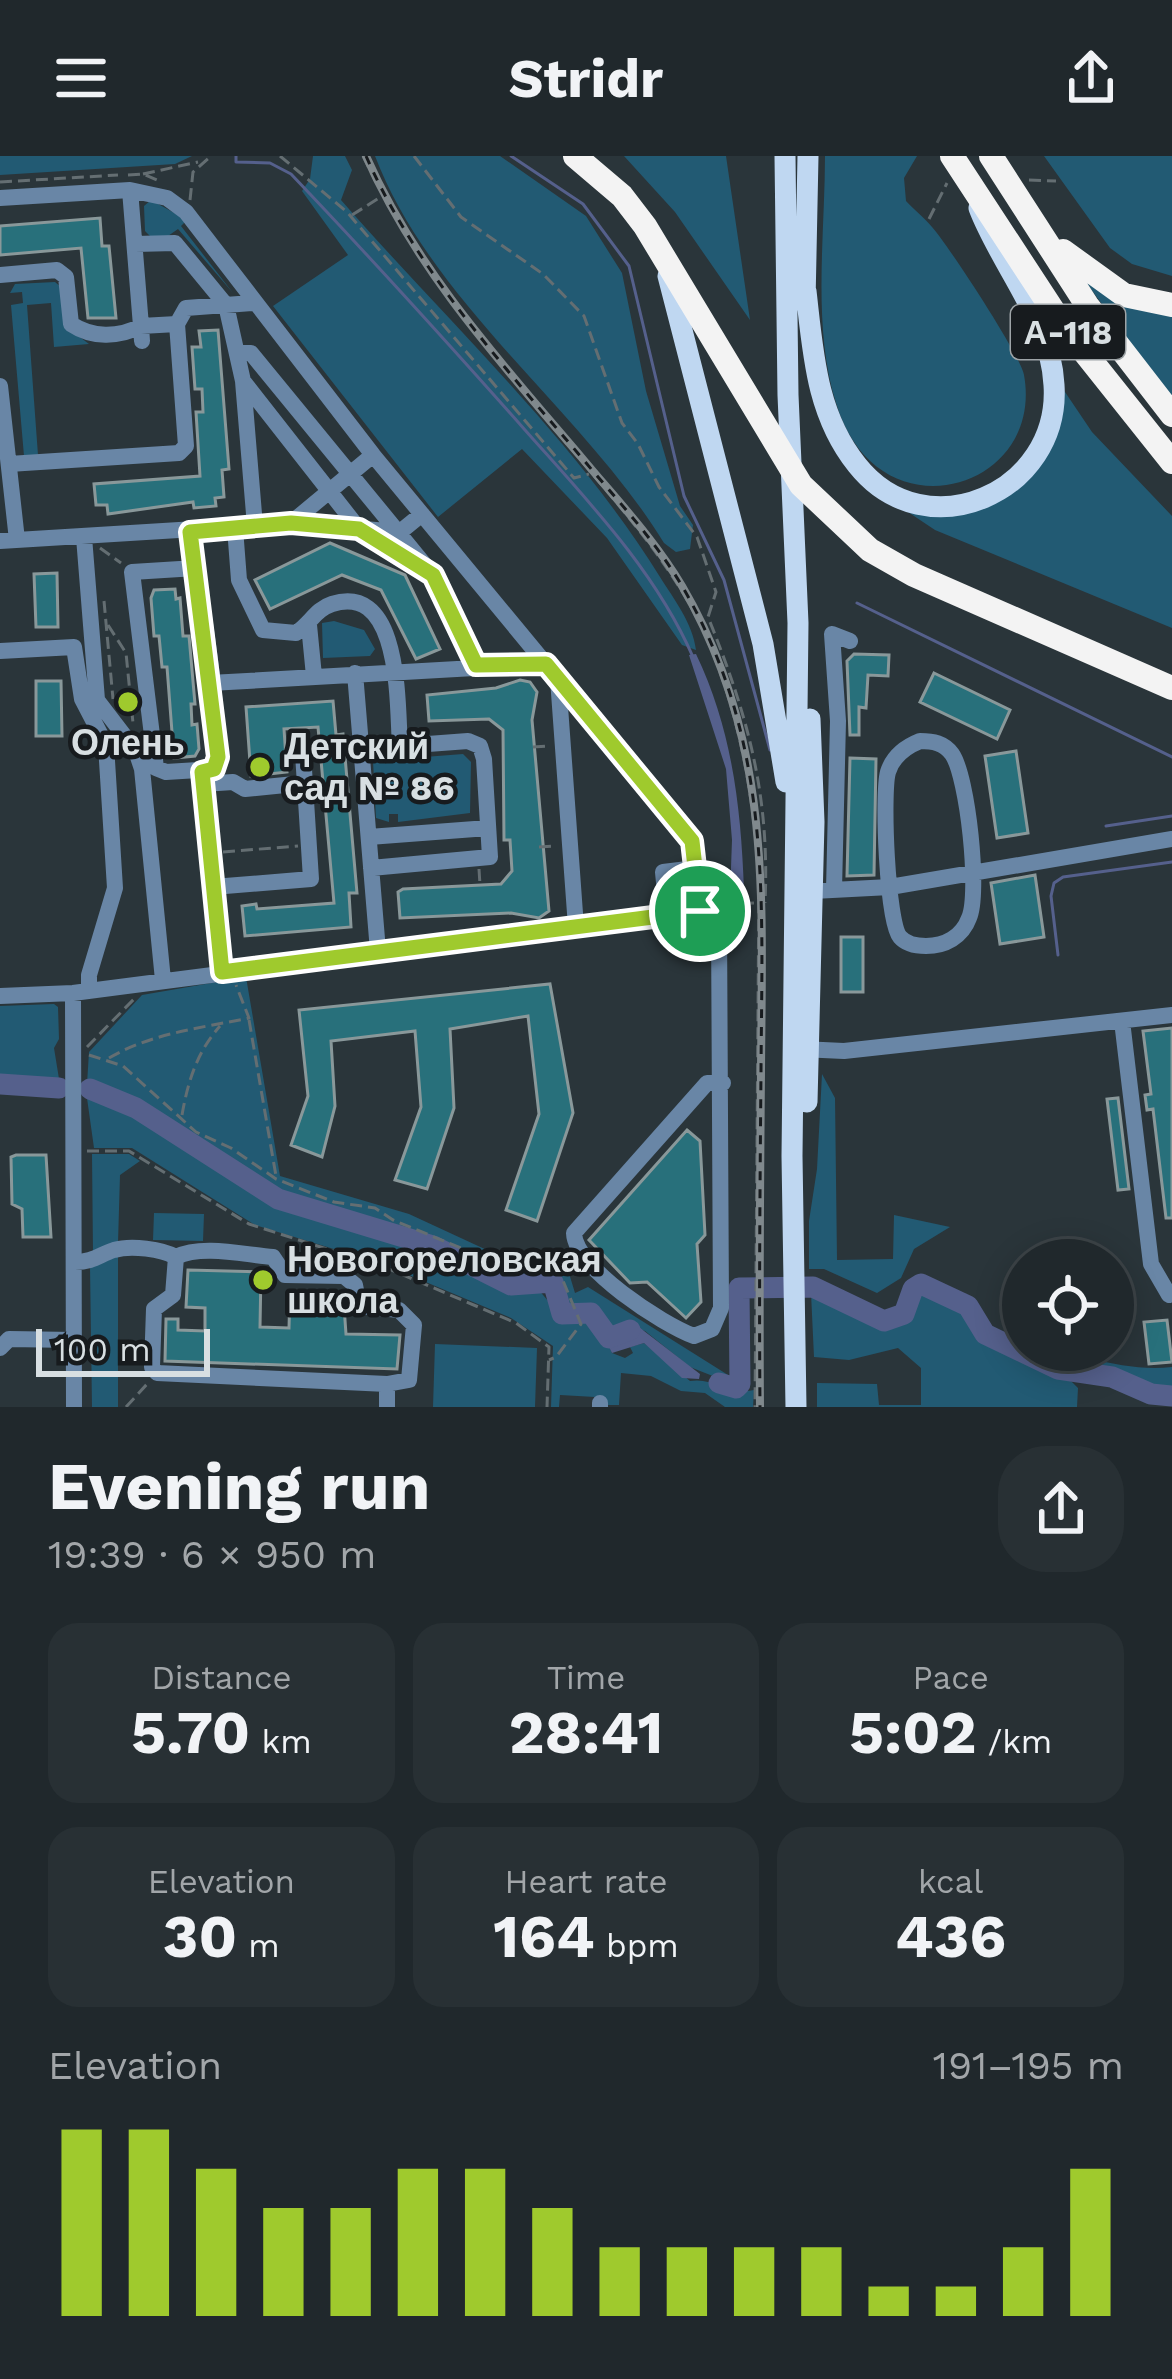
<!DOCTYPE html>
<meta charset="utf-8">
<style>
:root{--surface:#20282c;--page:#283034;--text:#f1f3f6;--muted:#a2a6a9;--line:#3d4448;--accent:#9fca2d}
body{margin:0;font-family:"Work Sans",sans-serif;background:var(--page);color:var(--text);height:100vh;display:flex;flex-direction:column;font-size:45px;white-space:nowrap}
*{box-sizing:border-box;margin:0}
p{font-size:39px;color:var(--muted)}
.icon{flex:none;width:66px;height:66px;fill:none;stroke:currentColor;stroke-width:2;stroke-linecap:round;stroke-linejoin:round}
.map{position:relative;height:1251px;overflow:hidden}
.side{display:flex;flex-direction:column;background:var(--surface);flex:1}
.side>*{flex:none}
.tools{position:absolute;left:1002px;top:1083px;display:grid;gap:24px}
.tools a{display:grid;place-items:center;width:132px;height:132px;border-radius:50%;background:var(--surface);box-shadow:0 6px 30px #0003,0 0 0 3px var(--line);font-size:60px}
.scale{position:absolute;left:36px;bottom:30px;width:174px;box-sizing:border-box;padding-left:12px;border:6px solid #d8dfe2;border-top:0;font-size:33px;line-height:42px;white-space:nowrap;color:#d8dfe2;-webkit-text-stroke:9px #171b1e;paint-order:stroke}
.pin{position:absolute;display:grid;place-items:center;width:102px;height:102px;color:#fff;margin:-51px;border:6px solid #fff;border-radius:50%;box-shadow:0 3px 12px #0007}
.round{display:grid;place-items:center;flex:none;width:126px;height:126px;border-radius:48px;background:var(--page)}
.head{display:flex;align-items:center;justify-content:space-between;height:204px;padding:0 48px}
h1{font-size:66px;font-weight:700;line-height:90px}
.metrics{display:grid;grid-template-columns:repeat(3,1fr);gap:18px;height:204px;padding:12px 48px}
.metrics div{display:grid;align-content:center;border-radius:30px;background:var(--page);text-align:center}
.metrics b{font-size:60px;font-weight:700}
.metrics small{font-size:33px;font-weight:400}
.metrics p{font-size:33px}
.chart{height:336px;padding:24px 48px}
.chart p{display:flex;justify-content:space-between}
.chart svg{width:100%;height:216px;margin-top:12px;stroke:var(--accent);stroke-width:6}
header{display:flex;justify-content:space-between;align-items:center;height:156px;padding:0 48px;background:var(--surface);font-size:54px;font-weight:700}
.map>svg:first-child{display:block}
.green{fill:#225a73}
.water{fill:#55608c}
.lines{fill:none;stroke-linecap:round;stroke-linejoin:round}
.stream{stroke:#55608c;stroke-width:3}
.river{stroke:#55608c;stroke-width:21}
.building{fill:#28707b;stroke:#89989a;stroke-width:3}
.path{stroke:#646e72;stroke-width:3;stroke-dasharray:12 6;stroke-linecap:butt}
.minor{stroke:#6986a6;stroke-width:16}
.major{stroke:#bfd7f1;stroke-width:21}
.highway{stroke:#f3f3f3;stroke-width:24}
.rail-casing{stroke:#80898d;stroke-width:8}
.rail{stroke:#171b1e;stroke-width:3;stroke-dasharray:9;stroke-linecap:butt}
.route-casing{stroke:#fff;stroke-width:24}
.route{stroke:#9fca2d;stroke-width:15}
.poi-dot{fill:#9fca2d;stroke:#171b1e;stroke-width:4.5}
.labels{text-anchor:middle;stroke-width:9;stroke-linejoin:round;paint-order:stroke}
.shield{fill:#171b1e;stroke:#9ea4a7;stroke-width:3}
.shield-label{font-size:33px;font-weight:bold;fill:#d8dfe2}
.poi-label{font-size:36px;font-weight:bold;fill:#d8dfe2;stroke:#171b1e;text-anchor:start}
</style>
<header><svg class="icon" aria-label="menu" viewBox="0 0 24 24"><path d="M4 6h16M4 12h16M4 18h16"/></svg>Stridr<svg class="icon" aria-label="share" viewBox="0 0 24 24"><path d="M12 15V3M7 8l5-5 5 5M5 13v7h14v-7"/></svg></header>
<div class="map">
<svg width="1172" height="1251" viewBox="0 0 1172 1251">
<rect width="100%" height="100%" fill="#2a353a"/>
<!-- green -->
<path class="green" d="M0,0h192l-17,8 -175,11z
M313,0h32l7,14 -11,30c105,120 235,241 319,377 14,22 33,47 36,73l-14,-5 -75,-107 -85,-89 -84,68 -165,-211 75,-51 -46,-64 8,-12z
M375,0h125l86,60 36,57 24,118 34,115 13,19 -3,24 -14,3 -12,-9c-80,-131 -233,-240 -289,-387z
M624,0h102l24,164 -75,-108z
M825,0h92l-13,22 2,23c8,9 19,17 26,26 16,18 89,129 92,148 21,116 -147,165 -188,28 -24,-76 -11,-168 -11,-247z
M1044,0h128v120l-40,-12 -22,-16z
M151,44l36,20 -6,6 52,67 -55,-64 -10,7 -17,1 -6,-6 -1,-25z
M1085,125l87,31v88z
M55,126l6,5 3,38 25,19 -35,3 -3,-44 -24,2 11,150 -14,1 -13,-151 12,-2 -1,-11 -12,1 5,-9z
M1063,233l29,43 80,84v112l-237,-98 -30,-20c85,22 156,-34 158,-121z
M334,465l30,9 11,19 -5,7 -47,2 -1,-35z
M463,598l8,8 -1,51 -72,9v-8h-9v8l-13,-4 -3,-57z
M246,821l34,199 129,38 106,49 39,-6 14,13 7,23 13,-6 148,93 -3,4 -43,-17 -45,-36 -16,-5 -17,7 -20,-24 -29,1 -5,-27 -11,-7 -28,8 -126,-60 -127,-37 -145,-90 -34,-13 2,-32 53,-57z
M54,848l4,3 1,32 -5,9 6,37 -60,-5v-74z
M822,918l13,24 2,162 56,-1 1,-44 56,12 -36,22 -13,29 -24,15 -53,-24h-15v-48l8,-52z
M86,935l29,9 152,97 162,52 73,36 35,3 25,29 35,3 15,33 13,5 8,-5 -3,-6 14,-4 46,38c23,-4 40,14 64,9l-1,17h-28l-20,-14 -24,-2 -30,-15 -30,-3 -2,32h-14l-10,-8 -35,-2 -1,12h-8l2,-61 -42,-28 -128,-54 -128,-39 -123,-77h-38z
M92,998h37l11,7 -20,14 -2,68 -25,11z
M154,1057l50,1 -1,27 -50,-1z
M118,1098v153h-26l-2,-141z
M919,1133l22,6 28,20 12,20 86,42 11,11 -1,19h-260v-24l60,1 2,21h42v-37l-23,-20 -49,12 -35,-3 -3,-64c9,3 20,5 28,9 41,23 55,51 80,-13z
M435,1188l102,4 -2,59h-102z
M1026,1194c51,0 95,23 146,17v25c-19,2 -36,-10 -55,-16 -34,-10 -56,-9 -91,-26z"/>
<!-- water -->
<path class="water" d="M696,498c36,75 45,153 48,236l-9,9 -5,-4 2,-55 -6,-71 -37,-114z
M635,1168l65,50 -1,5 -17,-1 -38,-35 -32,10 -7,-14 2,-7z"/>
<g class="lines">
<!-- stream -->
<path class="stream" d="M236,0v6l34,1 21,11c80,84 157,169 234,256 62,70 130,140 168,227
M511,0l72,48 46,62 55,230 40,84 46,170
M857,447l315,154
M1106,670l66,-10
M1058,799l-7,-59 3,-13 9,-6 109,-15
M739,1132v-4"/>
<!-- river -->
<path class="river" d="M0,928l59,4
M90,933l46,19 142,91 155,47 78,39 42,-3 9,32 29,-1 18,25 21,-8
M719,1227l17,5 4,-4 -1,-96 74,-1 71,34 20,-7 9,-25 8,-5 47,22 17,28 73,35 54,8 39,17 21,2"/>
</g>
<!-- building -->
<path class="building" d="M100,62l2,28h7l7,72h-28l-7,-70 -81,7v-29z
M218,174l11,139 -7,1 2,27 -9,1 1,8 -22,2 -1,-6 -85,12 -1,-9h-11l-2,-21 106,-8 -4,-64h7l-1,-23h-7l-3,-42h9l-2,-16z
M330,387l75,32 35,74 -24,10 -35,-69 -39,-15 -72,34 -15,-29z
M57,417l1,54h-22l-2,-53z
M175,433l1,10 4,-1 3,38h6l6,68h-4l1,21 5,-1 2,25 -4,7 -21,2 -7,-91h-5l-3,-31h-5l-3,-38 3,-8z
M854,498l35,1 -1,21 -20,-1 -2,33 -7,-1v28h-9l-3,-74z
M934,517l76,37 -13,29 -77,-37z
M520,524l10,2 7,10 -5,28 17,191 -10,7 -28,-5 -111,5 -2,-26 5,-3 98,-5 11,-13 -2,-31h-6l-1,-110 -14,-11 -60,2 -2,-26 69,-7z
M36,525h25l1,55h-26z
M333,545l3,34 7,-1 14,159h-8l2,34 -106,9 -3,-30 14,-2 1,5 77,-6 -16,-176 -34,2 3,43 -36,4 -5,-69z
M1016,595l12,82 -31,5 -12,-82z
M850,602l26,1 -2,116 -27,1z
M1035,719l9,62 -44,7 -9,-61z
M841,781h22v55h-22z
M550,828l23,129 -36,108 -31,-11 33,-96 -11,-98 -78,13 4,79 -27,81 -32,-9 26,-73 -6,-76 -84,10 4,65 -13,51 -31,-12 17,-49 -9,-86z
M1172,872v190h-6l-13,-109 -6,1 -2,-15 6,-1 -8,-63z
M1118,942l11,91 -11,1 -11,-91z
M687,974l13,11 5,94 -8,9 4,58 -15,16 -39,-36 -17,1 -41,-43z
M16,999h30l5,82h-28l-1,-28 -10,-5 -1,-47z
M188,1114l73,2 -1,55 29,1 1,-37 53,1 3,42 54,1 -3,34 -232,-8 1,-42h12v11l27,1v-23l-19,-1z
M1167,1164l5,42 -23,2 -5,-42z"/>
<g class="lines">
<!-- path -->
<path class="path" d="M280,0l67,56 227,266 15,-4
M363,0c53,111 132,203 211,296 50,60 106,121 136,194 31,75 43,150 49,230l-4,531
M414,0l47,61 82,57 41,42 38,107 16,21 21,43 38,50 19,55 -8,25c40,99 62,178 57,286
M143,18l55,-12
M128,19l15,-1 16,7
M1029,24l27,1
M0,26l118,-7
M190,44l3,-28 18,-16
M352,59l27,-17
M929,63l18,-36
M100,392l21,15
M104,445l9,98
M108,469l18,28 7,70
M533,591l16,-1
M539,691l17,-1
M223,696l75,-6
M479,713l1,16
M724,748l32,-1
M249,864l27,156
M87,891l48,-49
M89,899l34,11 73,66 35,16 45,31 58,23 41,6 18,12 121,50 45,1 22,53 -25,33 -7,3
M109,902c43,-25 92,-30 140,-40l-13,-33
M182,959c6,-34 15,-63 38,-89
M87,995h42l120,73 140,45 127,54 33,24 -2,60
M126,1251l22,-24"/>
<!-- minor -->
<path class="minor" d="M130,34l37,8 19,14 187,243 -82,68
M0,42l130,-8 11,136c-23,12 -49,12 -70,-2l-5,-47 -9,-7 -57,5
M135,88l40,-1 51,62 17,76 12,145
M142,185l-1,-15 36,-2
M238,197h13l182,222 43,90
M243,225l116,148 64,39
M0,230l17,154
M373,299l319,386 8,70
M9,308l170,-11 7,-7 -9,-122 9,-16 66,-5
M235,372l4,52 24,50 33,3c14,-9 20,-24 36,-29 70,-22 65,102 68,142
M191,376c7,49 34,197 23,237l-48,3 -10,-4 -24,-196 64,-4
M84,381l13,163 39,51 6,18 21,211
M0,385l291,-18 109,9 22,-18
M309,469l5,51
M0,495l74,-4 8,52 24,46 9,143 -26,87v16
M355,517l23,278
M558,523l18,248
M210,527l336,-19
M920,585c13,0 24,2 32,13 16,23 28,140 17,164 -7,19 -24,28 -43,28 -9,0 -20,-2 -26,-9 -13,-15 -18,-144 -12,-165 5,-16 17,-25 32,-31z
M361,593l107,-8 12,5 4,13 6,98 -119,11
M202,616l20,200
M203,628l30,-2 12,7 60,-6
M369,681l119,-9
M213,731l98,-8 -9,-141
M834,734l4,-169 -6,-87 18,7
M813,735l77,-4 282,-48
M667,759l-4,-43 33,-4
M73,837l1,414
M0,840l73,-3 641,-83 5,11 2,387 -9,21 -18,7c-32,-12 -119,-68 -120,-103l133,-150h16
M1122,865l29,243 18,31
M801,893l43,2 328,-36
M75,1106c18,0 24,-7 39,-12 17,-5 48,-1 62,7 26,-13 69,-2 97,0l12,18 59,1 11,9 4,21 40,4 15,15 -5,55 -22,4 -230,-11 -5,-6 2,-58 19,-14 3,-38
M0,1192l9,-9 65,1
M387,1251v-23
M600,1251v-4"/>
<!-- major -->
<path class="major" d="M785,0l3,239 10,228 -6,533 4,251
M668,120l95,368 23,138
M806,135c7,61 10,123 51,174 69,87 204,27 197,-80 -3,-65 -53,-119 -75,-177
M805,147l3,-147
M807,946l7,-280 -4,-103"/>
<!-- highway -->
<path class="highway" d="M575,0l47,40 23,30 156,259 69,65 44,25 258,113
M952,0l110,168 110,138
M991,0l96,149 85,110
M1063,95l61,44 48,10"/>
<defs>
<path id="rail" d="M366,0c50,114 136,208 216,302 34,41 73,82 100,128 91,155 80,313 79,485 -1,112 -2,224 -1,336"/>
</defs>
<!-- rail casing -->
<use href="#rail" class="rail-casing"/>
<!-- rail -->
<use href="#rail" class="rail"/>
</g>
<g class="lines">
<defs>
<path id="route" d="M291,367l68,6 74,46 43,90 70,-1 146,177 8,70 -478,61 -20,-200 12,-3 4,-12 -28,-225z"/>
</defs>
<!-- route casing -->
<use href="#route" class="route-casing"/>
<!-- route -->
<use href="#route" class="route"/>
</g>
<!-- markers -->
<g class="poi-dot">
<circle cx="128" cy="546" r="12"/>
<circle cx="260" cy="611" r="12"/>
<circle cx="263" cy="1124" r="12"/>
</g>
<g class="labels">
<!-- shield labels -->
<rect class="shield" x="1011" y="149" width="114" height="54" rx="9"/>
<g class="shield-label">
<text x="1068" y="188">А-118</text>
</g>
<!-- poi labels -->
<g class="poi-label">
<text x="128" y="599" text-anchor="middle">Олень</text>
<text x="284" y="603">Детский<tspan x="284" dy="41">сад № 86</tspan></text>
<text x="287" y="1116">Новогореловская<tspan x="287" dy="41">школа</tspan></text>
</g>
</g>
</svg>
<div class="tools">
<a><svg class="icon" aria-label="locate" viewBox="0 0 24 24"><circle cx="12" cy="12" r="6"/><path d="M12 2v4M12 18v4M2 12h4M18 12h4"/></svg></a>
</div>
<div class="scale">100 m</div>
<div class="pin" style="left:700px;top:755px;background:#1e9e55"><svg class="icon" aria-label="arrive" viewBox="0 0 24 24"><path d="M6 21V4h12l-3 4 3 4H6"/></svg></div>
</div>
<section class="side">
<div class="head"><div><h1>Evening run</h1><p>19:39 · 6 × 950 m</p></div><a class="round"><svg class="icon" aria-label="share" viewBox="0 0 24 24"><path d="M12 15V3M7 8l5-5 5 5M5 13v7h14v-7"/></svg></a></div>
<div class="metrics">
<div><p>Distance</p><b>5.70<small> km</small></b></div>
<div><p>Time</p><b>28:41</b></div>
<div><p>Pace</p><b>5:02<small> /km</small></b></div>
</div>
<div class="metrics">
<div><p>Elevation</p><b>30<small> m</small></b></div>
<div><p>Heart rate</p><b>164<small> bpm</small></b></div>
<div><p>kcal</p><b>436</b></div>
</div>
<div class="chart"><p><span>Elevation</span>191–195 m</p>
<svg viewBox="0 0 160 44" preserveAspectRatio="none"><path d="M5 44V6M15 44V6M25 44V14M35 44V22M45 44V22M55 44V14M65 44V14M75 44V22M85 44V30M95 44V30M105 44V30M115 44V30M125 44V38M135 44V38M145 44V30M155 44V14"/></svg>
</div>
</section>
